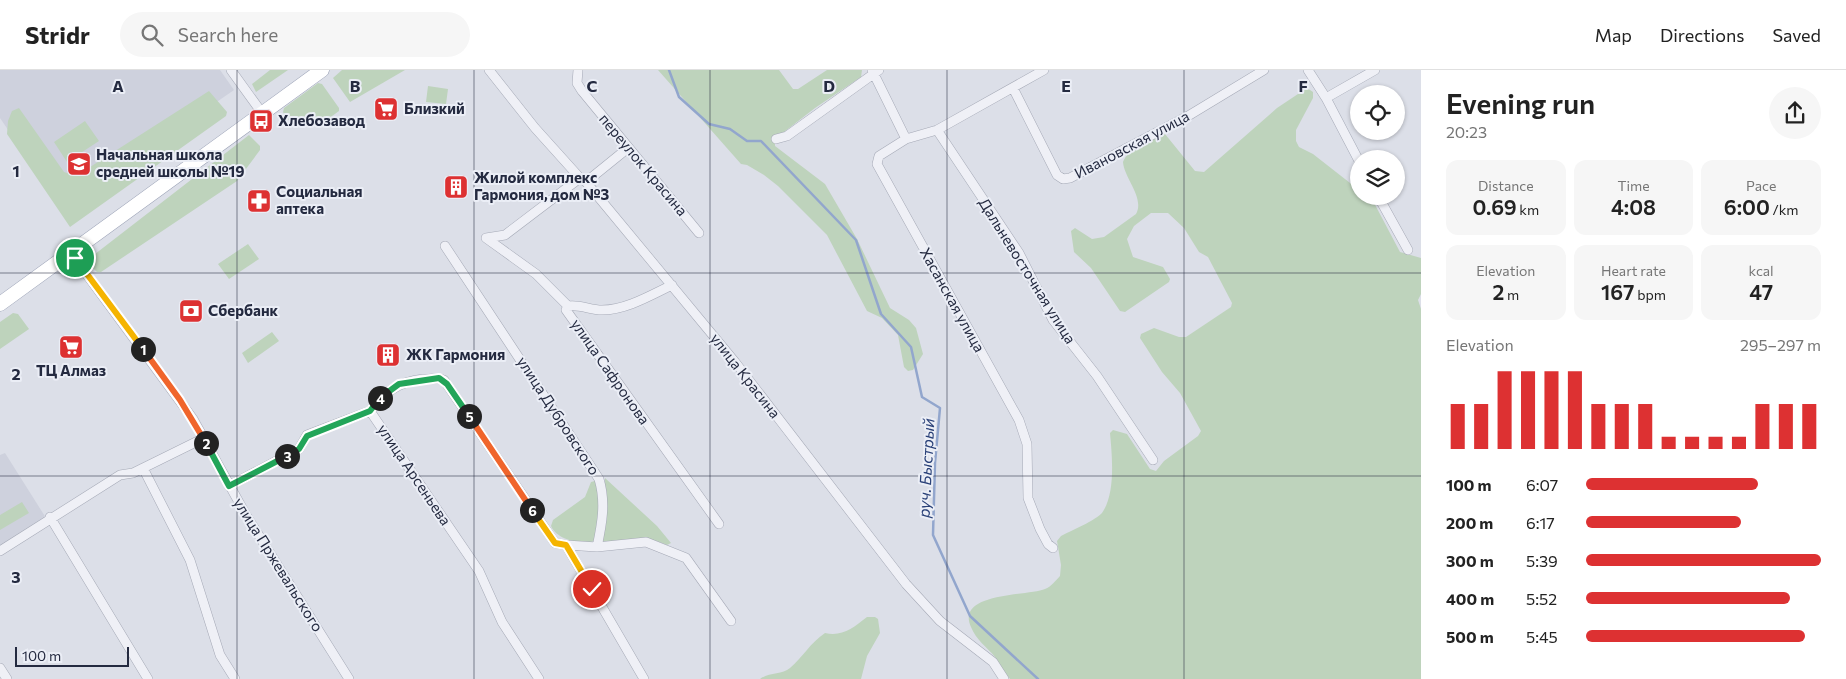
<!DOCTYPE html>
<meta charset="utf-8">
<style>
:root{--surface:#fff;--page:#f6f6f6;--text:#222;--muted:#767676;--line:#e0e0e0;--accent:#dd3132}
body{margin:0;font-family:Commissioner,sans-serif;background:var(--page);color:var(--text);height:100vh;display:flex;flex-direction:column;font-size:19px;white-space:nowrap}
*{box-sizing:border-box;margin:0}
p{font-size:16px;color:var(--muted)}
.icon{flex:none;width:28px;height:28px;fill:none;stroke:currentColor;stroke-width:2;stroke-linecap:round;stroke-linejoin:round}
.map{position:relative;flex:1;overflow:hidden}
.panel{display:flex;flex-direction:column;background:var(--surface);width:425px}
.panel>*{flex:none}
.controls{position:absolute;left:1350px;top:15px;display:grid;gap:10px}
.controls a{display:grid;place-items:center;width:55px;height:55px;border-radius:50%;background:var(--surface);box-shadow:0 1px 4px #0004;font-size:25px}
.scale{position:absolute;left:15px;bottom:12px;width:114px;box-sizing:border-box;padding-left:5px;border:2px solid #242a40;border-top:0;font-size:14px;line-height:18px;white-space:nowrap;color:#242a40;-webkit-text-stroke:4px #ebeef6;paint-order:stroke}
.pin{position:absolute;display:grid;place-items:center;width:42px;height:42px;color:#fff;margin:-21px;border:2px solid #fff;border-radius:50%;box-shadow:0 1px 5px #0007}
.km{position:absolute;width:25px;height:25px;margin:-12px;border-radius:50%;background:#222;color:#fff;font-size:14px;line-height:25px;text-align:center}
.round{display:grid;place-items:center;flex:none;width:52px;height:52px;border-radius:26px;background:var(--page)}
.summary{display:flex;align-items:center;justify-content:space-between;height:85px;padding:0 25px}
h1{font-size:28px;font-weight:600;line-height:38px}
.stats{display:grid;grid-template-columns:repeat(3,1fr);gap:8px;height:85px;padding:5px 25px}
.stats div{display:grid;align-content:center;border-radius:12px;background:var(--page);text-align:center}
.stats b{font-size:21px;font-weight:600}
.stats small{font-size:14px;font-weight:400}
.stats p{font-size:14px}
.chart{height:140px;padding:10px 25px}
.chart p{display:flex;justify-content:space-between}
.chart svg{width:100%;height:90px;margin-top:5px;stroke:var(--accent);stroke-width:6}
ul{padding:0 25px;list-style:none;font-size:16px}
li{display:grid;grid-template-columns:80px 60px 1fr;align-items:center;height:38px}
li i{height:12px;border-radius:6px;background:var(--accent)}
header{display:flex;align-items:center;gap:30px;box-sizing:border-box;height:70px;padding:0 25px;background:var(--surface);border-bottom:1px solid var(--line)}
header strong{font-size:24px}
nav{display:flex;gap:28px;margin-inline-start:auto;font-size:18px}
.search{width:350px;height:45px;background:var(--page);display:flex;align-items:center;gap:12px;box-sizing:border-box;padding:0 18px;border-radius:28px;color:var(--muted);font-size:19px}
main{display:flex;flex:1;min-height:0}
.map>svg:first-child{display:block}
.built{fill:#ced1dd}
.green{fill:#bed3bc}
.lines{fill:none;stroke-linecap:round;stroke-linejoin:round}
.stream{stroke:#92a6cd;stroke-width:2.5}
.minor-casing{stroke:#a5a9b6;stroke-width:10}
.primary-casing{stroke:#9aa1b5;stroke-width:15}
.minor{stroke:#eff0f6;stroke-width:9}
.primary{stroke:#fff;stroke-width:14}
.split-1-casing{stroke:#fff;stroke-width:10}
.split-2-casing{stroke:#fff;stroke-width:10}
.split-3-casing{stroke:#fff;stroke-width:10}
.split-4-casing{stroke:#fff;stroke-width:10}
.split-5-casing{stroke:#fff;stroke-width:10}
.split-6-casing{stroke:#fff;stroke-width:10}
.split-7-casing{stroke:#fff;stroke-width:10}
.split-1{stroke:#f5b400;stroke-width:6}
.split-2{stroke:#f0652b;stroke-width:6}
.split-3{stroke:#22a559;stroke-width:6}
.split-4{stroke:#22a559;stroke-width:6}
.split-5{stroke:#22a559;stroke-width:6}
.split-6{stroke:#f0652b;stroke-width:6}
.split-7{stroke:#f5b400;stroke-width:6}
.grid{fill:none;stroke:#242a40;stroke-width:1;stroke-opacity:0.55}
.labels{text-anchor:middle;stroke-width:4;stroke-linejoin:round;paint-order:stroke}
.poi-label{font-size:15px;font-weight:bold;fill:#242a40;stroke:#ebeef6;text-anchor:start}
.street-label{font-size:15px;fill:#242a40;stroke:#ebeef6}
.water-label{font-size:16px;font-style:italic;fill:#2a4178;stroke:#ebeef6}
.grid-label{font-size:16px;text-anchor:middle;font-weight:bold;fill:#242a40;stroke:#ebeef6;stroke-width:4;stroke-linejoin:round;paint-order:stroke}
</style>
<header>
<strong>Stridr</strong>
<div class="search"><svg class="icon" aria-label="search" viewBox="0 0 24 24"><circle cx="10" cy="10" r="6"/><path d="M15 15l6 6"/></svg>Search here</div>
<nav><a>Map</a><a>Directions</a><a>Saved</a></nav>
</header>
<main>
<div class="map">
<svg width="1421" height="609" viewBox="0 0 1421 609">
<rect width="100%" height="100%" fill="#dcdfe8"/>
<!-- built -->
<path class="built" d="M0,0h220l14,20 -172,119 -62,-91z
M5,383l41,65 -46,28v-91z"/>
<!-- green -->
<path class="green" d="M270,0h18l-32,22 -4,-8z
M342,0h63l-55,32 -17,-24z
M658,0h121l14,19h5l29,-19h35l-1,7 -46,31 -40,31v7l50,38 32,55 33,69 19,12 7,8 7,26 -10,16 -5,1 -4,-4 -6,-32 -16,-17 -15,-7 -40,-76 -49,-49 -14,-11 -17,-10 -6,-1z
M318,13l4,1 17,24v3l-18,13 -33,-4 -5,-8 1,-4z
M428,16l20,3 -2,15 -20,-2z
M1307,18l6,4v6l-17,32v11l3,6 14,7 46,36v6h9l4,3 28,53 21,6v36l-3,6 3,9v370h-411c-6,-7 -10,-15 -15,-22 -8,-10 -19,-17 -24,-30 -16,-35 58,-31 74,-38 6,-2 11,-9 15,-13l1,-11 -4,-24 4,-5c10,-5 35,-16 41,-23 14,-20 10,-58 8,-80l3,-3 14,4 23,35 6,2 8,-10 34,-25 3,-5 -21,-38 -18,-21 -22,-34 1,-4 13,-6 25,9h7l45,-30 1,-4 -24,-46 -9,-5 -15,-24 -16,-15h-17l-17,13 -7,13 6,18 30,10 7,12 -1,3 -44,30 -5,-1 -29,-43 -17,-16 -3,-21 4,-3 17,11 12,-2 32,-23c9,-16 -12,-36 -13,-52 5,-13 29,-27 42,-28l30,37 9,1 73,-64z
M209,21l18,21 -1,4 -156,111 -63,-93 1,-13 4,-10 7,-3 45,64 12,4z
M85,51l14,20 -32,21 -13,-20z
M249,65l11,11v4l-23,31 -136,91h-4l-11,-11z
M248,174l11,15 -30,20 -11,-15z
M13,243l5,1 11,15 -29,20v-27z
M272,262l7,9 -31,22 -6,-10z
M605,408l52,48 14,17 -4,2c-28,-12 -39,-1 -65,-3z
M595,411l5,20 -5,40c-14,4 -38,-1 -44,-15l2,-6 32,-23 6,-15z
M22,432l7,11 -29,17v-15z
M867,547h8l3,2 2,14 -13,23 -6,23h-101c9,-7 22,-4 30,-11 13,-11 20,-25 35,-35 17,4 28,-5 42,-16z"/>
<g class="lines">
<!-- stream -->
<path class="stream" d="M669,0l10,27 30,27 21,5 17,12h14l95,99 25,74 30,33 11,50 18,11 -5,55 -2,72 37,81 68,63"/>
<defs>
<path id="minor" d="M231,0l31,43
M489,0l46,58 45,50 6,4 149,180 171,222 34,37 53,41 11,17
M578,0l-1,13 5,8 117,142
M872,0l34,69
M1044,0l-107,60 -31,9 -27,17 -2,8 142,256 8,24 1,54 12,31 8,15 5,4
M1308,0l18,28 33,63
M1013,18l44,87 6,4 7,-1 118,-62 76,-46
M1326,28l49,-28
M937,60l82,123 34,67 44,56 56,84
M776,69l11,-3 92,-66
M586,112l42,-34
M1378,126l30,54
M486,168l50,36 32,32 -2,4 153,214
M486,168l19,-3 75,-57
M445,176l154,233c7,23 3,45 -2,68
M71,183l122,166 53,96 103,164
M568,236c12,-2 22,4 34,4 24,0 49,-15 70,-25
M370,341c15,-20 29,-29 53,-32 7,0 14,-1 21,1l111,163 11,2 78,134
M143,398l47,92 30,95 15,24
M229,416l70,-37 8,-14 63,-24 109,160 23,51 37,57
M50,447l98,162
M566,475l31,2 49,-5 40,16 45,63
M0,481l120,-76 13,-2 71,-35
M0,598l7,11"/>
<path id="primary" d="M0,234l322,-234"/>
</defs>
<!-- minor casing -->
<use href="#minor" class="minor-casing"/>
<!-- primary casing -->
<use href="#primary" class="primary-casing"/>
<!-- minor -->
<use href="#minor" class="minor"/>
<!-- primary -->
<use href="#primary" class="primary"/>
</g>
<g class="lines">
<defs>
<path id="split-1" d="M75,188l68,91"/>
<path id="split-2" d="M143,279l37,51 26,43"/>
<path id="split-3" d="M206,373l23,43 58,-30"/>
<path id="split-4" d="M287,386l12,-7 8,-13 63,-25 10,-13"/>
<path id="split-5" d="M380,328l19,-14 40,-6 8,6 22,32"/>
<path id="split-6" d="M469,346l63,94"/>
<path id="split-7" d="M532,440l23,33 11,2 26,44"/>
</defs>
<!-- split-1 casing -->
<use href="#split-1" class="split-1-casing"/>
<!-- split-2 casing -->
<use href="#split-2" class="split-2-casing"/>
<!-- split-3 casing -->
<use href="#split-3" class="split-3-casing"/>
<!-- split-4 casing -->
<use href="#split-4" class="split-4-casing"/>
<!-- split-5 casing -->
<use href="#split-5" class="split-5-casing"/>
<!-- split-6 casing -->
<use href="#split-6" class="split-6-casing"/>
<!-- split-7 casing -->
<use href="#split-7" class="split-7-casing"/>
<!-- split-1 -->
<use href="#split-1" class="split-1"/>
<!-- split-2 -->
<use href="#split-2" class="split-2"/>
<!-- split-3 -->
<use href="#split-3" class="split-3"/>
<!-- split-4 -->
<use href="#split-4" class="split-4"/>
<!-- split-5 -->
<use href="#split-5" class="split-5"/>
<!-- split-6 -->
<use href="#split-6" class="split-6"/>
<!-- split-7 -->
<use href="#split-7" class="split-7"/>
</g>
<!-- grid -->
<path class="grid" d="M237,0v609M474,0v609M710,0v609M947,0v609M1184,0v609M0,203h1421M0,406h1421"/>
<!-- icons -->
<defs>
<symbol id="supermarket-square" viewBox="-11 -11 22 22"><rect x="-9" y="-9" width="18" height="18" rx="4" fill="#dd3132" stroke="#ebeef6"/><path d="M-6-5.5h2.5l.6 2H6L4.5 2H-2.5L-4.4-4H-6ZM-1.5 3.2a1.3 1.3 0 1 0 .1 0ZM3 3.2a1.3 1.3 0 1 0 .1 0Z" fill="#fff"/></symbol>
<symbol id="bus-square" viewBox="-11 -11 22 22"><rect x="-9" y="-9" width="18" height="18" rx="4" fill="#dd3132" stroke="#ebeef6"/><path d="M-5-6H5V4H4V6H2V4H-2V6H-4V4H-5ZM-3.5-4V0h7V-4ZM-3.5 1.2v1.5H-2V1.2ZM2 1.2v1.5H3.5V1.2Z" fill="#fff"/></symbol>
<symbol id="school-square" viewBox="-11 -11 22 22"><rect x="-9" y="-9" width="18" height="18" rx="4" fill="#dd3132" stroke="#ebeef6"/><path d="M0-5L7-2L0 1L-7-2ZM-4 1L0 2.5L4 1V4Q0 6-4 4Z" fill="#fff"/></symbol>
<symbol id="building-square" viewBox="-11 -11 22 22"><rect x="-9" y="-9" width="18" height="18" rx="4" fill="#dd3132" stroke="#ebeef6"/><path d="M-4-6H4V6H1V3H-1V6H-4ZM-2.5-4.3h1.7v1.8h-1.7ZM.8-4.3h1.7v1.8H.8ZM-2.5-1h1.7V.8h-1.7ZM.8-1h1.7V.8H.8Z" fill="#fff"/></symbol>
<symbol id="pharmacy-square" viewBox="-11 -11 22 22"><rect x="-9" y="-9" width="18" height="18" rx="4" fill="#dd3132" stroke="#ebeef6"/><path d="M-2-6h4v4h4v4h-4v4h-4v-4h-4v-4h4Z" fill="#fff"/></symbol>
<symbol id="bank-square" viewBox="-11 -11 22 22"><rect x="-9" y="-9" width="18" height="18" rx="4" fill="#dd3132" stroke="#ebeef6"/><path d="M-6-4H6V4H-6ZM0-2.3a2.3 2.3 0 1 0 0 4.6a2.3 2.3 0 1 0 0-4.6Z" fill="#fff"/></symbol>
</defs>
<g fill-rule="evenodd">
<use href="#supermarket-square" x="372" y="25" width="28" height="28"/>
<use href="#bus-square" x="247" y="37" width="28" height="28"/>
<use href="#school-square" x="65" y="80" width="28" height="28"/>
<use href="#building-square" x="442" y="103" width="28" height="28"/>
<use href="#pharmacy-square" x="245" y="117" width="28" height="28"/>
<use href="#bank-square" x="177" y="227" width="28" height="28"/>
<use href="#supermarket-square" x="57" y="263" width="28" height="28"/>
<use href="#building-square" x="374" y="271" width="28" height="28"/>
</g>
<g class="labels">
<!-- poi labels -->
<g class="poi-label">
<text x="404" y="44">Близкий</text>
<text x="278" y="56">Хлебoзавод</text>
<text x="96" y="90">Начальная школа<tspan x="96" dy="17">средней школы №19</tspan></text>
<text x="474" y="113">Жилой комплекс<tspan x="474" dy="17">Гармония, дом №3</tspan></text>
<text x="276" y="127">Социальная<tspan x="276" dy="17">аптека</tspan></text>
<text x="208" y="246">Сбербанк</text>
<text x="406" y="290">ЖК Гармония</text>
<text x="71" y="306" text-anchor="middle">ТЦ Алмаз</text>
</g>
<!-- street labels -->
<g class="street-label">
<text transform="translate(1132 75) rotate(-28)" y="5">Ивановская улица</text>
<text transform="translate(643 95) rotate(50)" y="5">переулок Красина</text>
<text transform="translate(1027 201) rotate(58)" y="5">Дальневосточная улица</text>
<text transform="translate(952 230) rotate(61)" y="5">Хасанская улица</text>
<text transform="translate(610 302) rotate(55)" y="5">улица Сафронова</text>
<text transform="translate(745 306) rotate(52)" y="5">улица Красина</text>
<text transform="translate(558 346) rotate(57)" y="5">улица Дубровского</text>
<text transform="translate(414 405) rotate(56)" y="5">улица Арсеньева</text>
<text transform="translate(278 495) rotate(58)" y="5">улица Пржевальского</text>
</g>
<!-- water labels -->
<g class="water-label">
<text transform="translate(926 398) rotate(-87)" y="6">руч. Быстрый</text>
</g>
</g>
<g class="grid-label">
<text x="118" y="22">A</text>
<text x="355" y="22">B</text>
<text x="592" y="22">C</text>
<text x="829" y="22">D</text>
<text x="1066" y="22">E</text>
<text x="1303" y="22">F</text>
<text x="16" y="107">1</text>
<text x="16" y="310">2</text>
<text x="16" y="513">3</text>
</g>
</svg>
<div class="controls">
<a><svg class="icon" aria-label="locate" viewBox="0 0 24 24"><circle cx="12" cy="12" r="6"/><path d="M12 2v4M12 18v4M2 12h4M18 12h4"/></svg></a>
<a><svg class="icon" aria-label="layers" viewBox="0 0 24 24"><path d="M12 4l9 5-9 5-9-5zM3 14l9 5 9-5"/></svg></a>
</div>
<div class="scale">100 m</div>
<div class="pin" style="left:75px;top:188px;background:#1e9e55"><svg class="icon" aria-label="arrive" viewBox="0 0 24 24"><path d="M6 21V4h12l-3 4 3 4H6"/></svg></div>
<div class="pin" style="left:592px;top:519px;background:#d93025"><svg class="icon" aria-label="check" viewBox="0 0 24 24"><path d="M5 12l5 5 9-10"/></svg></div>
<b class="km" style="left:143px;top:279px">1</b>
<b class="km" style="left:206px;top:373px">2</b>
<b class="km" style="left:287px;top:386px">3</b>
<b class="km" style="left:380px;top:328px">4</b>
<b class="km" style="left:469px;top:346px">5</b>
<b class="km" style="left:532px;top:440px">6</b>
</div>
<section class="panel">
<div class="summary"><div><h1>Evening run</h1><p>20:23</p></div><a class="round"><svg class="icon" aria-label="share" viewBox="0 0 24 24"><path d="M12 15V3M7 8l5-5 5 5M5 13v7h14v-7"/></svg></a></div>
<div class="stats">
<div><p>Distance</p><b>0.69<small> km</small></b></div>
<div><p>Time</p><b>4:08</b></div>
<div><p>Pace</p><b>6:00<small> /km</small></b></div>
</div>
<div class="stats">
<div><p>Elevation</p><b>2<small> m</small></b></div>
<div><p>Heart rate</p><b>167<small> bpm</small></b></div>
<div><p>kcal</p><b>47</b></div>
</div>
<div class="chart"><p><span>Elevation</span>295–297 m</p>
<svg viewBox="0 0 160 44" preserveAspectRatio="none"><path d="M5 44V22M15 44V22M25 44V6M35 44V6M45 44V6M55 44V6M65 44V22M75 44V22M85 44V22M95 44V38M105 44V38M115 44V38M125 44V38M135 44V22M145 44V22M155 44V22"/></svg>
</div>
<ul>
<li><b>100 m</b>6:07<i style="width:73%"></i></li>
<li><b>200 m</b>6:17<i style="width:66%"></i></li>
<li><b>300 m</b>5:39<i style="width:100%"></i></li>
<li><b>400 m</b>5:52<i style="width:87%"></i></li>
<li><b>500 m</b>5:45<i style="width:93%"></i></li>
</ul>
</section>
</main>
